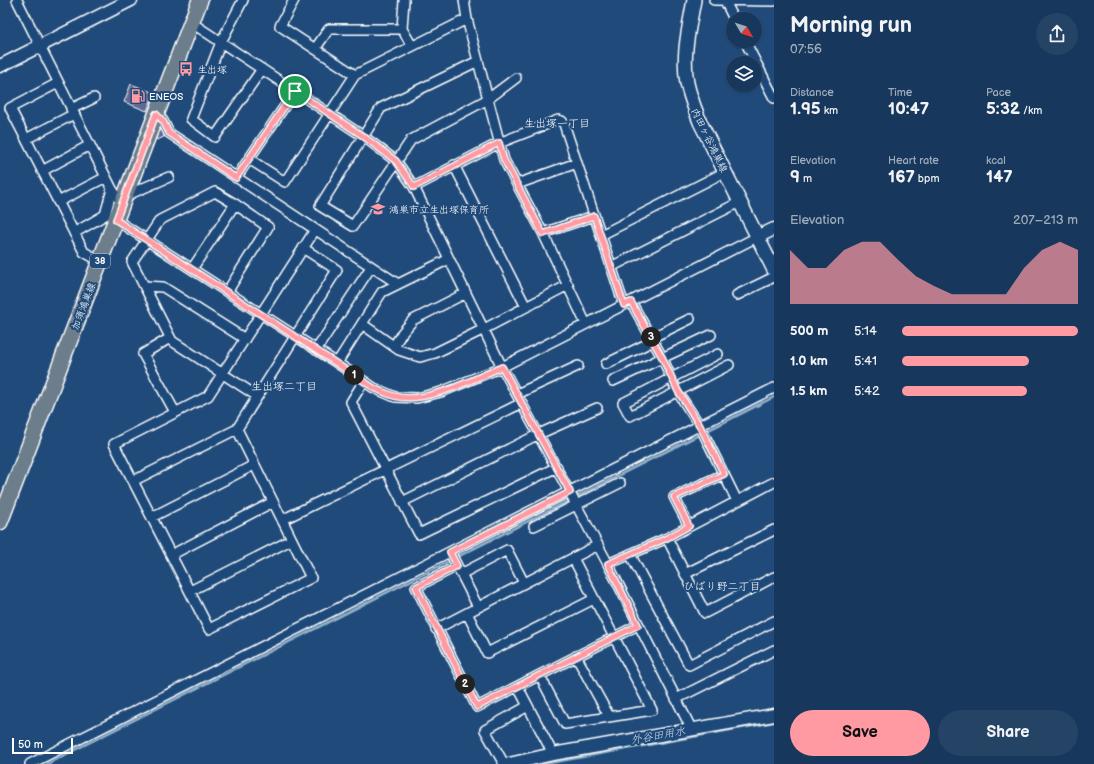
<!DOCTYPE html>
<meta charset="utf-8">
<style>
:root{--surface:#17385c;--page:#244365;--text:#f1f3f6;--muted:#9eacbb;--line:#365272;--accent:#ff9aa2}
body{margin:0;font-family:"Balsamiq Sans","Klee One",sans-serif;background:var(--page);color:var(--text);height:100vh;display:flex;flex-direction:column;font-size:15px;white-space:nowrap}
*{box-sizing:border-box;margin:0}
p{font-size:13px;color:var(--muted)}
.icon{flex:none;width:22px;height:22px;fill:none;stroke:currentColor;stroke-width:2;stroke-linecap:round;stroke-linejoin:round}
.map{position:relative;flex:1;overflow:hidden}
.details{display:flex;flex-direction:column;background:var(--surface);width:320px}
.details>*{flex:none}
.needle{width:26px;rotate:129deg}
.buttons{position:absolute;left:726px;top:12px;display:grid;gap:8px}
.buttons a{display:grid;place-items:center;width:36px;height:36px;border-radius:50%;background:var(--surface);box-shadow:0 1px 3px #0004,0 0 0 1px var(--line);font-size:20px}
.scale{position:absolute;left:12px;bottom:10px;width:61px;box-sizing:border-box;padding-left:4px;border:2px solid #fff;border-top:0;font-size:11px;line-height:14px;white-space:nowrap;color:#fff;-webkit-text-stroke:3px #1f4a7a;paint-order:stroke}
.pin{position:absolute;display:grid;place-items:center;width:34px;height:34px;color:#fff;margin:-17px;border:2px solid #fff;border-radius:50%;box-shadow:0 1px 4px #0007}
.km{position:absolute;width:20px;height:20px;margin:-10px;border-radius:50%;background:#222;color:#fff;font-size:11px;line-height:20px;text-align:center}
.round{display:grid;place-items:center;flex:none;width:42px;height:42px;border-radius:21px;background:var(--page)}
.head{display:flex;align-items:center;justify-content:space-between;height:68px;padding:0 16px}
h1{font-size:22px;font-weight:600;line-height:30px}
.figures{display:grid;grid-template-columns:repeat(3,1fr);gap:6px;height:68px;padding:4px 16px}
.figures div{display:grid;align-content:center}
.figures b{font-size:17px;font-weight:600}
.figures small{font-size:11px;font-weight:400}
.figures p{font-size:11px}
.chart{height:112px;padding:8px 16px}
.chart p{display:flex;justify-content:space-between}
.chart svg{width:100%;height:72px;margin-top:4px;fill:var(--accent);opacity:.7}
.cta{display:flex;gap:8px;margin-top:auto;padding:8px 16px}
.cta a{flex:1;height:46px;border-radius:24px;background:var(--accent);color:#111;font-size:16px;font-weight:600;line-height:46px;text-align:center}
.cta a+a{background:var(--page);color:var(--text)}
ul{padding:0 16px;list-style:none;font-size:13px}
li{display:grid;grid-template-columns:64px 48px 1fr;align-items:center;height:30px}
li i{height:10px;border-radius:5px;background:var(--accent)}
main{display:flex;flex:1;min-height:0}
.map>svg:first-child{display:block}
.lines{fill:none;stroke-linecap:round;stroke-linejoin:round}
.stream{stroke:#92b1ca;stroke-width:2.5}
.building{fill:#5f6991;stroke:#fff}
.minor-casing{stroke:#fff;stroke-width:12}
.tertiary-casing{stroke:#fff;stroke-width:15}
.secondary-casing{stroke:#fff;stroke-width:16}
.primary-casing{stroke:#fff;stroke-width:18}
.minor{stroke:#1f4a7a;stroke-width:9}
.tertiary{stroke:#1f4a7a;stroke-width:12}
.secondary{stroke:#1f4a7a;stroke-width:13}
.primary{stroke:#6c7d8b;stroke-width:15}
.route-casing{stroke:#fff;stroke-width:8}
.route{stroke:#ff9aa2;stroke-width:5}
.labels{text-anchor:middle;stroke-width:4;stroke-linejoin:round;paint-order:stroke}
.shield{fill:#1f4a7a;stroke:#bcc9d7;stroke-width:1}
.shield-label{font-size:9px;font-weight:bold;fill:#fff}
.poi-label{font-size:10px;fill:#fff;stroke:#1f4a7a;text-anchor:start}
.street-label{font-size:10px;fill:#fff;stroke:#1f4a7a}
.neighbourhood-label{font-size:11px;fill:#fff;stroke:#1f4a7a}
.water-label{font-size:11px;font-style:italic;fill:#d2dee9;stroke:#1f4a7a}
</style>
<main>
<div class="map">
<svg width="774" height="764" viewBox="0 0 774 764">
<rect width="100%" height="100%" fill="#1f4a7a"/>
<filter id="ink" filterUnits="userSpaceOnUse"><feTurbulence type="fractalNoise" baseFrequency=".025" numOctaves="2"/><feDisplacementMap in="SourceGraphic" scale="8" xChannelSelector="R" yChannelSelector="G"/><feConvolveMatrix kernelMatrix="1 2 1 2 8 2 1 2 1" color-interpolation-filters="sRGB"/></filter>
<g filter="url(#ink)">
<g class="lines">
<!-- stream -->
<path class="stream" d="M47,764l727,-367
M544,764l230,-42"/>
</g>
<!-- building -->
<path class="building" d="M131,84l23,9 -7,18 -23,-9z
M158,128h5l1,9 -7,3 -2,-5z"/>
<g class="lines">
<defs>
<path id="minor" d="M17,0l95,189 10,15
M243,0l-22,42 -30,77 24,18 47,-68
M294,0l-14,26 75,49
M404,0l-2,29 10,17
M464,0l3,19 37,141 39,73 43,91
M714,0l60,1
M725,1l9,18
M192,23l171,113 33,25 18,26 88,180 106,197 84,166
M745,41l29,57
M315,49l14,-20h73
M478,61l-97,47 -61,98 33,20 58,-86 77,-41 28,-21
M58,83l-48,25 74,144 16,9
M71,109l23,-11
M157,114l6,7 6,12 229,151
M26,139l48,-25
M249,159l36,23 70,-107 112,-56
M454,165l72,142
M42,171l48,-26
M236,178l59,-87
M517,184l60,-21
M414,187l85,-44 59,-23 4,1 2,3 60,181
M125,196l44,-19
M58,202l48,-25
M235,204l-20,-12 -55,28 -28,42 40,79 85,55
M116,220l221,143 37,25 21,9 22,1 24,-6 61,-25 255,-130
M74,233l31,-18 7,-26
M543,233l51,-17
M601,235l124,-63
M611,267l129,-65
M192,269l43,-65 33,23 -41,65
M144,286l19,1 82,52
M737,295l37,-18
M631,302l31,55 15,34 23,35 37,75
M362,324l37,26 21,7 15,-4 49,-24 84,-44
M170,338l-27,16 32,58
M651,338l39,-19
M394,346l8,-13 11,-13 53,-27
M316,350l55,-83
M718,354l-95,49 7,13 99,-51
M337,363l45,-71 67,-33
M606,364l47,-23
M364,381l-13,21 68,132 138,-67
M613,381l98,-46
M517,394l61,-28
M237,429l74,149 -102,51 -95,-185 94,-48 107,-166
M133,481l104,-52 100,-159 -34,-22
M402,502l137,-68 58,-26
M152,517l102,-52
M282,520l240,-117
M534,526l86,-43
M689,526l-15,-29 50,-23
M667,538l38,75 69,-36
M450,552l28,55
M630,554l59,111 85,-44
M171,555l102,-53
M608,564l59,-26 107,-56
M457,566l-41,21 61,120 161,-82
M461,574l46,-24 17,33
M685,574l89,-44
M190,591l101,-51
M467,613l20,40 107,-54
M436,629l162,-84
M576,656l33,60
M540,676l25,48 87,-14 -79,-152
M518,687l35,67
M676,699l98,-49
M30,764l744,-376
M504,764l-19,-34 43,-24"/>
<path id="tertiary" d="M0,66l131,-66
M757,237l17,-8
M509,764l44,-10 221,-39"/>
<path id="secondary" d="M694,0c-5,28 -12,55 -7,83 3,14 8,26 13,39l74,148"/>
<path id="primary" d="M0,522l200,-522"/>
</defs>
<!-- minor casing -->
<use href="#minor" class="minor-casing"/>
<!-- tertiary casing -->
<use href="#tertiary" class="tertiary-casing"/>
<!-- secondary casing -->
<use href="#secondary" class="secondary-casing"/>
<!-- primary casing -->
<use href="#primary" class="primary-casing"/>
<!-- minor -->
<use href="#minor" class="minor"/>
<!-- tertiary -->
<use href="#tertiary" class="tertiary"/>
<!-- secondary -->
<use href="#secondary" class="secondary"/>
<!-- primary -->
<use href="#primary" class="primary"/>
</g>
</g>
<g class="lines" filter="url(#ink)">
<defs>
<path id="route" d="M295,91l68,45 33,25 18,26 85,-44 5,17 39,74 51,-18 30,89 7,-3 31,55 16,34 22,35 24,48 -50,23 15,29 -22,12 -59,26 30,61 -161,82 -61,-120 41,-21 -7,-14 120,-60 -68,-125c-29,12 -76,38 -108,29 -7,-2 -13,-5 -20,-8l-258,-168 40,-106 7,7 6,12 67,45z"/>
</defs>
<!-- route casing -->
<use href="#route" class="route-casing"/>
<!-- route -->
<use href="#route" class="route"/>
</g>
<!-- icons -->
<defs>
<symbol id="bus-bare" viewBox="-9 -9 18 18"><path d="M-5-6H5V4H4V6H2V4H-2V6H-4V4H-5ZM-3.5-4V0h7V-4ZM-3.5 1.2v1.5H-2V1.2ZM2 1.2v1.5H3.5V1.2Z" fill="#ff9aa2" stroke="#1f4a7a" stroke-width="2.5" paint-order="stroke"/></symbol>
<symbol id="fuel-bare" viewBox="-9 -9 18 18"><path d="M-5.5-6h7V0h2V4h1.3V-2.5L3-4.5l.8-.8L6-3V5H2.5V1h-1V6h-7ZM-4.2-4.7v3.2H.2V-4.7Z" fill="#ff9aa2" stroke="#1f4a7a" stroke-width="2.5" paint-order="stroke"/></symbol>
<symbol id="school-bare" viewBox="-9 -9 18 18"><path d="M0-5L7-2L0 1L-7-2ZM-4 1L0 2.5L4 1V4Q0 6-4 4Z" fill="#ff9aa2" stroke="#1f4a7a" stroke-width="2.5" paint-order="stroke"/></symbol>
</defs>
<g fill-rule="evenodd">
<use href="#bus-bare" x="176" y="59" width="20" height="20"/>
<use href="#fuel-bare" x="128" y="86" width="20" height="20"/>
<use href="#school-bare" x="368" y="199" width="20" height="20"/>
</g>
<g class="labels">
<!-- shield labels -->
<rect class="shield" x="90" y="254" width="20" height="14" rx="3"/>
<g class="shield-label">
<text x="100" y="264">38</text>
</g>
<!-- poi labels -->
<g class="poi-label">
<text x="197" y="73">生出塚</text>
<text x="149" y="100">ENEOS</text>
<text x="389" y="213">鴻巣市立生出塚保育所</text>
</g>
<!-- street labels -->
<g class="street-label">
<text transform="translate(710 140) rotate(64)" y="4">内田ヶ谷鴻巣線</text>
<text transform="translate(83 306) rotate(-69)" y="4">加須鴻巣線</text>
</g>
<!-- neighbourhood labels -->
<g class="neighbourhood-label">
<text x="557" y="127">生出塚一丁目</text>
<text x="284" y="390">生出塚二丁目</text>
<text x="722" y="590">ひばり野二丁目</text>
</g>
<!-- water labels -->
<g class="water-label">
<text transform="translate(658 735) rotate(-10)" y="4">外谷田用水</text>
</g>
</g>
</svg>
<div class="buttons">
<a><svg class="needle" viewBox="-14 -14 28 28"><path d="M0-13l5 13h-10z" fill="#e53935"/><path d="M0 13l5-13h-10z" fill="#9eacbb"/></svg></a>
<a><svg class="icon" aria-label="layers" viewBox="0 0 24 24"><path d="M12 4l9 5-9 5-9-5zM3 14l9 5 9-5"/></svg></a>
</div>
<div class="scale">50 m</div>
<div class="pin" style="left:295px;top:91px;background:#1e9e55"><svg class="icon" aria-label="arrive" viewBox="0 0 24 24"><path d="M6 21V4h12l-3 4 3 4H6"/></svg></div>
<b class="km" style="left:354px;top:375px">1</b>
<b class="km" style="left:465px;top:684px">2</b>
<b class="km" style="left:651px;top:337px">3</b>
</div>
<section class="details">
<div class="head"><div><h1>Morning run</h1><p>07:56</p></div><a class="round"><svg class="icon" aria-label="share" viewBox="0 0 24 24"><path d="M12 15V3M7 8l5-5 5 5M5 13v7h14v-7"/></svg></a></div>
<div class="figures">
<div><p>Distance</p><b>1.95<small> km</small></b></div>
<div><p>Time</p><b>10:47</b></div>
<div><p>Pace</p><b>5:32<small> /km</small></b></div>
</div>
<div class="figures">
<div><p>Elevation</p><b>9<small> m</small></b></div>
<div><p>Heart rate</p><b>167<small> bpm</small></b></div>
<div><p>kcal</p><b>147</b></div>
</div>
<div class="chart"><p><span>Elevation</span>207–213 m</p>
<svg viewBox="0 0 160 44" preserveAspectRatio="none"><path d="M0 44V11L10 22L20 22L30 11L40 6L50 6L60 17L70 27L80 33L90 38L100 38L110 38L120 38L130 22L140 11L150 6L160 11V44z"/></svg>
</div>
<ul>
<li><b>500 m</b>5:14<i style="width:100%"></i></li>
<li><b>1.0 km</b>5:41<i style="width:72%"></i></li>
<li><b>1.5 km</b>5:42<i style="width:71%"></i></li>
</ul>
<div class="cta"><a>Save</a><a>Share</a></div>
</section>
</main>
